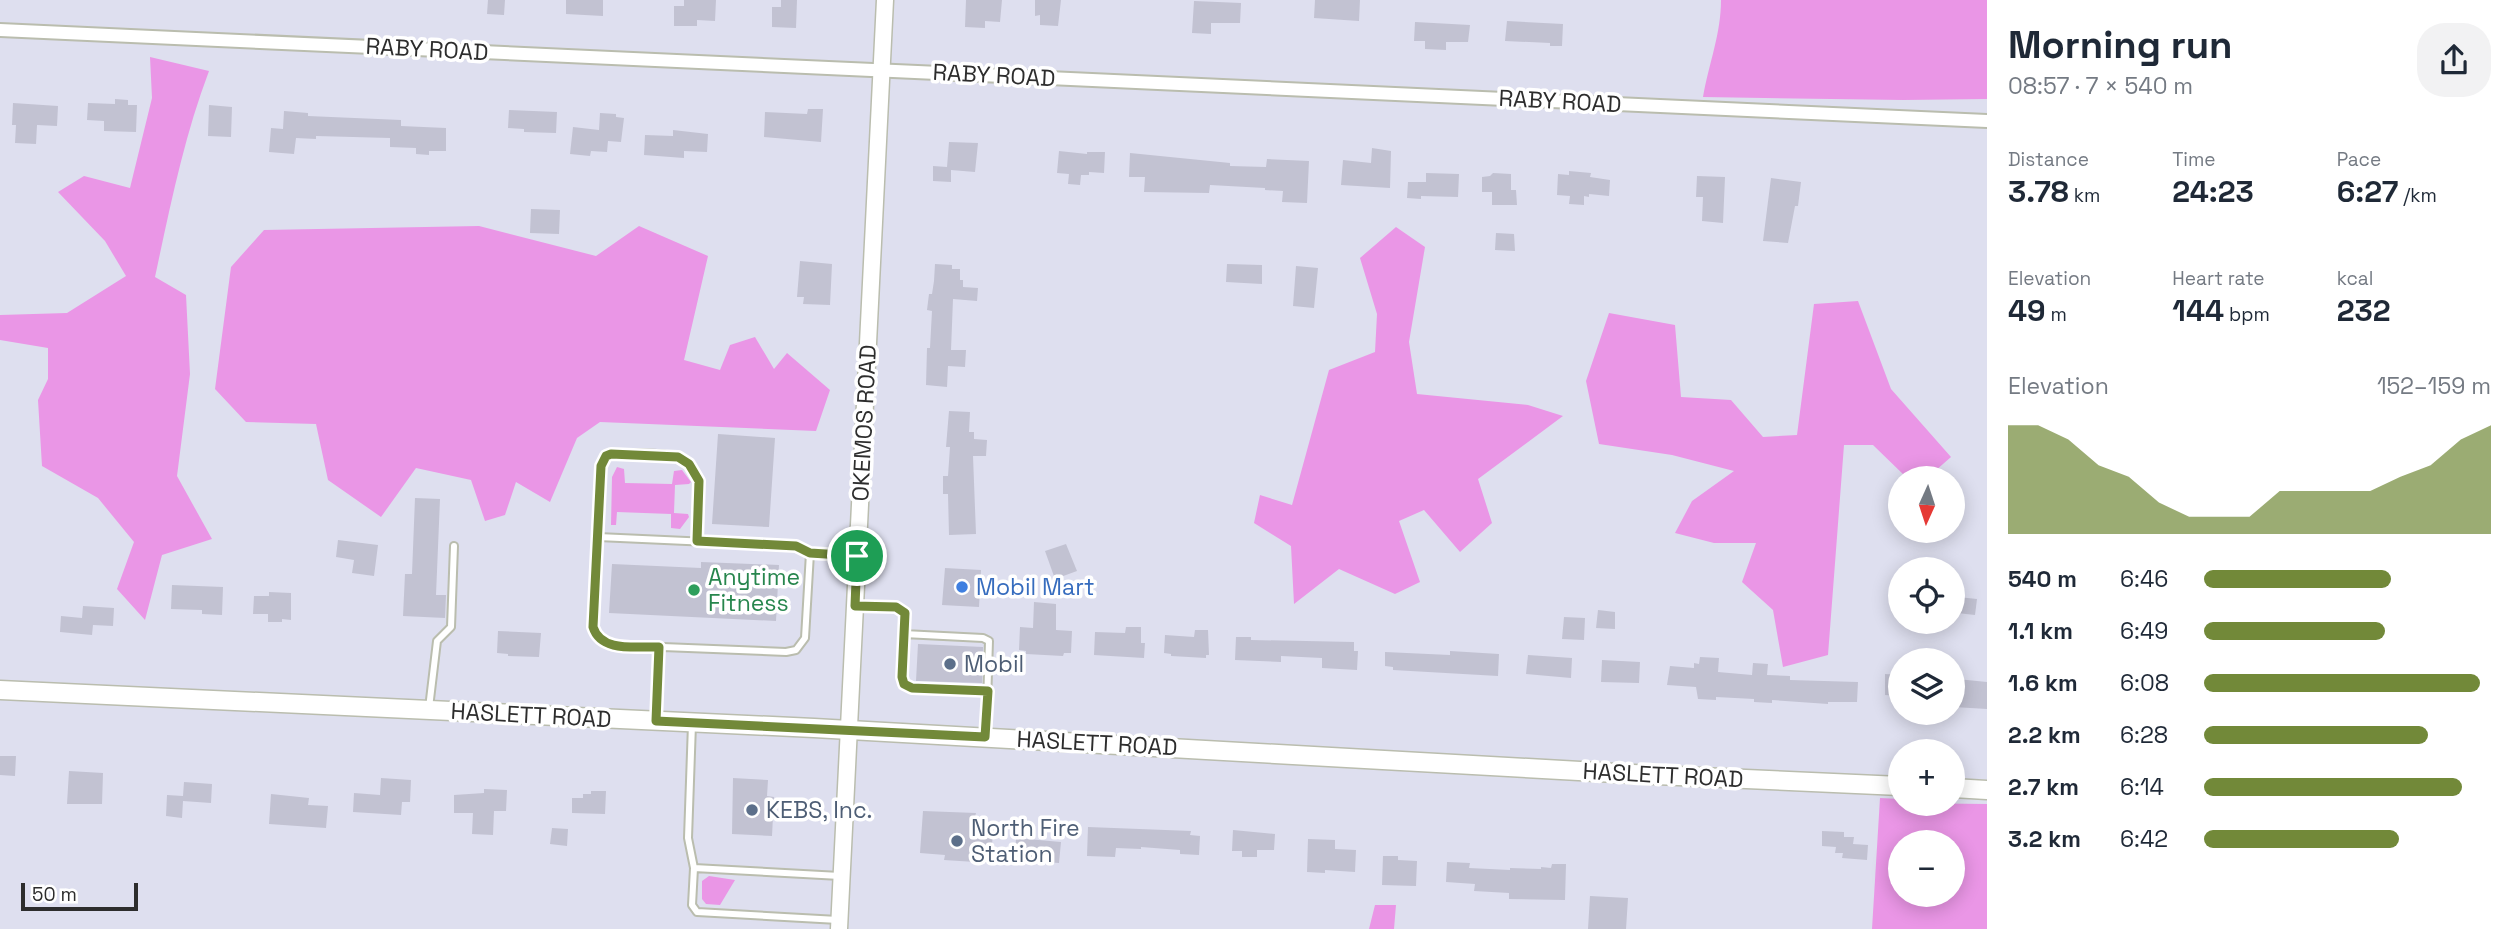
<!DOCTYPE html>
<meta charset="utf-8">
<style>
:root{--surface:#fff;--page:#f2f2f3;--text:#1f2937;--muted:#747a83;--accent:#728939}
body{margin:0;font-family:"Space Grotesk",sans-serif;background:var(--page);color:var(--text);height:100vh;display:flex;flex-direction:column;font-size:26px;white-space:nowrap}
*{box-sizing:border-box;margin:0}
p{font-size:23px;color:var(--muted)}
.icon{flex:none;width:38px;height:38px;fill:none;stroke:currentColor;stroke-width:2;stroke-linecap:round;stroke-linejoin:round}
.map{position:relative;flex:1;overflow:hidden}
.side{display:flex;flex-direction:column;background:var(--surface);width:525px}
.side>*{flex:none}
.needle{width:46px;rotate:183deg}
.tools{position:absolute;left:1888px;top:466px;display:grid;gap:14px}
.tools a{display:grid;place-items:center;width:77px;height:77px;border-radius:50%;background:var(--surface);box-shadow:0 4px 18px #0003;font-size:35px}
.scale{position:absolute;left:21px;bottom:18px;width:117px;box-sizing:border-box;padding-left:7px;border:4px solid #2d2d2d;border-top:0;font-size:19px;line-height:24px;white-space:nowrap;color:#2d2d2d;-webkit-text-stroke:5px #fff;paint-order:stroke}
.pin{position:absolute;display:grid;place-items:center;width:60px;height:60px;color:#fff;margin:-30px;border:4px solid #fff;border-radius:50%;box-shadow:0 2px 7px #0007}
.round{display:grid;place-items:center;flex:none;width:74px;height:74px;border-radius:28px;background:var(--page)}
.head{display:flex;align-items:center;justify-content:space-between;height:119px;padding:0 21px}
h1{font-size:38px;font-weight:700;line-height:52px}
.stats{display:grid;grid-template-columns:repeat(3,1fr);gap:10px;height:119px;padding:7px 21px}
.stats div{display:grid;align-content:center}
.stats b{font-size:30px;font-weight:700}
.stats small{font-size:19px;font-weight:400}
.stats p{font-size:19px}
.chart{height:196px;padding:14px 21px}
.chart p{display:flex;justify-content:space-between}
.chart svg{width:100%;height:126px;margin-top:7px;fill:var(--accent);opacity:.7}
ul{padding:0 21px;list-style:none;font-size:23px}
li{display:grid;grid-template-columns:112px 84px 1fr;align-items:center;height:52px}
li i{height:18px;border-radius:9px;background:var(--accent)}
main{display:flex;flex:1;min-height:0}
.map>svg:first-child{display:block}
.green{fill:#ea96e6;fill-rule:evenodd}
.building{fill:#c2c2d2}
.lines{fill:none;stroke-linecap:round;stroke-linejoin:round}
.service-casing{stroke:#babdae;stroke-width:10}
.minor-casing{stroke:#babdae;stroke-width:16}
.tertiary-casing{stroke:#babdae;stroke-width:19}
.secondary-casing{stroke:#babdae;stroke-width:21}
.service{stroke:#fff;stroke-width:6}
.minor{stroke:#fff;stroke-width:12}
.tertiary{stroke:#fff;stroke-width:16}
.secondary{stroke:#fff;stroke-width:18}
.route-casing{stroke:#fff;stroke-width:14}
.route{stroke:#728939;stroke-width:9}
.shop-dot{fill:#3f7fe0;stroke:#fff;stroke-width:2.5}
.leisure-dot{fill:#2e9e5b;stroke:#fff;stroke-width:2.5}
.service-dot{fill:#5c6f8a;stroke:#fff;stroke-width:2.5}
.labels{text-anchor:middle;stroke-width:7;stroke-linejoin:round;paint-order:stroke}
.street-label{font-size:23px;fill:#2d2d2d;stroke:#fff}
.leisure-label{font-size:23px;fill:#27864d;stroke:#fff;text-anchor:start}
.shop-label{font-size:23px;fill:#366cbe;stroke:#fff;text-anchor:start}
.service-label{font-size:23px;fill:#4e5e75;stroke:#fff;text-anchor:start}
</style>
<main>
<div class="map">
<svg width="1987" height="929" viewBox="0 0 1987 929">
<rect width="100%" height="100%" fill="#dedfef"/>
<!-- green -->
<path class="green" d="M1721,0h266v99l-84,1 -200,-3c6,-34 18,-63 18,-97z
M150,57l59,14c-25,66 -39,136 -54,206l31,18 4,79 -13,102 35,63 -50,16 -17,65 -28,-31 17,-47 -36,-44 -56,-32 -4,-66 10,-21v-31l-48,-8v-25l67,-2 59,-37 -21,-35 -47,-49 26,-16 46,12 22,-90z
M479,226l117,30 43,-30 69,30 -24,104 36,10 10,-25 25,-8 19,32 13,-16 43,37 -14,41 -216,-9 -23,16 -27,64 -34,-20 -11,33 -20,6 -14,-41 -55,-12 -35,49 -53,-37 -12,-56 -70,-2 -31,-33 16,-122 33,-37z
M1396,227l29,20 -16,95 8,52 111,11 35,11 -85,63 14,44 -32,29 -36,-42 -25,11 21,61 -25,12 -56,-25 -45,35 -3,-58 -37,-23 6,-28 32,10 37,-135 46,-18 2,-38 -17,-56z
M1858,301l33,88 60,68 -24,21h-20l-34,-33h-29l-16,210 -45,12 -10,-57 -31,-28 14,-39h-42l-39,-10 17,-32 42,-30 -62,-16 -73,-11 -13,-63 23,-68 66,12 6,72 50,3 32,37 34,-2 17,-131z
M617,467l7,2 1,14 47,1 2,-13 8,-1 9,12 -2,2 -14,1 -1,28 14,1 1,3 -9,12 -9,-1v-14l-54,-2 -1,13h-5l1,-48z
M1880,798l20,1v4l87,1v125h-115zM1900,842h53v52h-53z
M709,876l26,4 -15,25 -14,-1 -4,-5v-18z
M1375,905h21l-2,24h-25z"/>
<!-- building -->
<path class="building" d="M488,0h17l-1,15 -17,-1z
M566,0h37v16l-37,-2z
M684,0h32l-1,21 -18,-1v6h-23v-20h10z
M781,0h16l-1,28 -24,-1v-20h9z
M966,0h36l-2,22 -15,-1v7l-20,-1z
M1035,0h26l-3,26 -18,-1v-10l-5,1z
M1315,0h45l-1,21 -45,-3z
M1194,1l47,2 -1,20h-29v11l-19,-1z
M1507,21l56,3 -1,22h-12v-3l-45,-2z
M1415,22l55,3 -2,17h-22v8l-21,-1v-8h-11z
M115,99l13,1v5h9l-1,27 -32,-1v-10l-17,-1 1,-17 27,1z
M13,103l45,3 -1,20 -20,-1 -1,19 -21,-1 1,-18h-4z
M209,105l23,2 -1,30 -23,-1z
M808,109h15l-2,33 -57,-5 1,-25 42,2z
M509,110l48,2 -1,21 -32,-1v-3l-16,-1z
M284,111l24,2v3l93,4v6l45,2v23h-17v4l-13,-1v-6l-26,-1v-9l-74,-2v3l-20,-1 -2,16 -25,-2 2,-24 12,1z
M600,113l16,1v3l8,1 -3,24 -13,-1 -1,11 -16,-1 -1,5 -20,-2 3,-27 26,3z
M673,130l35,4 -1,18 -23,-1v7l-40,-3 1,-20 28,1z
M949,142l29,1 -3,29 -24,-2v12l-18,-1v-15l14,1z
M1372,148l19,3 -1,37 -49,-3 2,-25 28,3z
M1059,151l28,3v-2h18l-1,21 -15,-1v3h-8l-1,10 -12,-1 1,-10 -12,-1z
M1130,153l100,10v3l36,1 1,-8 42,2 -2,42 -25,-1 1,-11 -18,-1v-2l-55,-3 -1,8 -65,-1 1,-15h-16z
M1569,171l22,2 -1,4 20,3 -1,16 -20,-2v3l-5,-1v9l-15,-1 1,-8 -13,-1 1,-21 11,1z
M1426,173l33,1 -1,23 -37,-1v3l-14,-1 1,-16h18z
M1493,173l18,1v16h5l1,15h-25v-13h-10v-15l8,-1z
M1697,176l28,1 -2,46 -21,-2 1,-24h-7z
M1771,178l30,4 -3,24h-3l-7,37 -25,-2z
M531,209l29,1 -1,24 -29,-1z
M1496,233l18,1 1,17 -20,-1z
M800,261l32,3 -2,41 -27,-1 1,-7h-7z
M935,264l17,1v4h8v11h3v7l15,1 -1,13 -24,-2 -2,51h15l-1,17 -17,-1 -1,21 -21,-2 1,-37h3l2,-37 -5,-1 2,-16h3l2,-13z
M1227,264l35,1v19l-36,-2z
M1296,266l22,2 -4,40 -21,-2z
M949,411l21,1 -1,20h5v7l13,1 -1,16h-13l3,78 -27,1 -1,-41h-5v-18h5l2,-29h-4z
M718,434l57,4 -6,89 -57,-3z
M415,498l25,1 -4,96h10l-1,23 -42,-2 2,-42h7z
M338,540l40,5 -4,31 -22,-3 2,-13 -18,-3z
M1066,544l11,27 -22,8 -10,-28z
M701,562l78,3 -3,56 -167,-8 3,-49 89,4z
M945,568l36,2 -2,37 -37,-2z
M172,585l51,2 -1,28 -20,-1v-4l-31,-1z
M269,592l22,1v27l-9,-1v3h-14v-8h-15l1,-18h15z
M1958,597l19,2 -2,16 -18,-2z
M1034,602l22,2v26l16,1 -1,22h-7l-1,3 -37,-2v-3l-7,-1 1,-23 13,1z
M83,606l31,2 -1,18 -20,-1 -1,10 -32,-3 1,-16 21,2z
M1598,610l17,2v17l-19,-1z
M1564,617l21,1 -1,22 -22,-1z
M1126,627h15v16h4l-1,15 -50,-3 1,-23 30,1z
M1195,630h13l1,25h-3v3l-35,-2v-2l-7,-1 1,-18 29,2z
M498,631l43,2 -2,24 -31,-1v-2l-11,-1z
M1236,637h15v3l103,2v9h4l-1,19 -35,-2v-10l-41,-2v6l-46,-2z
M918,644l65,3 -1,36 -66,-2z
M1450,651l49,3 -1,22 -105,-6v-3l-8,-1v-14l65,3z
M1528,655l44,3 -1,20 -45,-4z
M1700,657l19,1 -1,14 34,3 1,-12 15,1 -1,11 23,1v4l68,2 -1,20h-29v2l-56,-4v3l-18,-1v-3l-38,-2v3l-18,-1 -2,-12 -29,-2 3,-19 24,2v-5l5,1z
M1602,660l38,2 -1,21 -38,-1z
M1885,674l15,1v21l-15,-1z
M1957,679l30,3v27l-33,-2z
M0,756h16l-1,20 -15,-1z
M69,771l34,2 -1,31h-35z
M381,778l30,2 -1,22h-8l-1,13 -48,-3 1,-19 26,2z
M733,778l35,2 -1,16 7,1 -2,39 -40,-2z
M184,782l28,2 -1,19 -28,-2 -1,17 -16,-2 1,-21 16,1z
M484,789l23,1 -1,21h-12l-1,24 -21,-1 1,-21h-19v-18l30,-2z
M591,791h15l-1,23 -33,-1v-15h11v-4h8z
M271,794l38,4 -1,7 20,1 -2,22 -57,-4z
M923,811l53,2 -1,4 11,1v11h7l-2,34 -47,-3 1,-5 -25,-2z
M1088,827l103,4 -1,4 10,1 -1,19 -19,-1v-4l-39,-3v2l-25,-1 -1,9 -28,-1z
M552,828l16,1 -1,17 -17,-2z
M1233,830l42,4 -1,16h-17v7h-15v-6h-10z
M1822,831l22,1v5h10l-1,7 15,1 -1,15 -25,-2 1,-5h-8l1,-6 -14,-1z
M1016,838l45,4 -2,21 -44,-3z
M1308,839l27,1v9l21,1 -1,22 -30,-2v3l-18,-1z
M1383,856h15v4l19,1 -1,25 -34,-1z
M1447,862l23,1 -1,5 41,2v-2l31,1v-2l10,1 1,-4h14l-1,36 -56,-1v-6l-35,-2 1,-7 -29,-2z
M1590,896l38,2 -2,31h-38z"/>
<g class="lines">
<defs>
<path id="service" d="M598,537l198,9 14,7 46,3
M697,541c1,-23 12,-77 -20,-84 -19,-5 -42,-3 -61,-4l-10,3 -5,10 -8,161 6,11 13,7 174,7 10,-2 9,-12 5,-85
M856,606l44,2 5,8 -1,18 79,4 6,3 -3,94
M904,634l-1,47 5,6 79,4
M429,708l8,-67 14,-14 3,-81
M656,719l3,-72
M692,724l-4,114 6,30
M838,920l-141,-8 -5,-7 2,-37 146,8"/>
<path id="minor" d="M0,30l1987,91"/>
<path id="tertiary" d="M839,929l46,-929"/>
<path id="secondary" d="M0,690l814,38 819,46 267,12
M1953,788l34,2"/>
</defs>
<!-- service casing -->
<use href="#service" class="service-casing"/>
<!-- minor casing -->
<use href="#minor" class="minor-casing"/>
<!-- tertiary casing -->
<use href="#tertiary" class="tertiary-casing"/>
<!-- secondary casing -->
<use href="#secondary" class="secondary-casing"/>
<!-- service -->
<use href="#service" class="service"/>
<!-- minor -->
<use href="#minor" class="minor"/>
<!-- tertiary -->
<use href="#tertiary" class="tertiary"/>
<!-- secondary -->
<use href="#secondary" class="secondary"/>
</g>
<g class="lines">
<defs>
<path id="route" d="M611,454l67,3 11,7 10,17 -2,60 99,5 14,7 47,3 -2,50 41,1 9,6 -3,64 2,7 8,4 76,3 -3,46 -329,-16 3,-74c-22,-1 -58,6 -66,-20l8,-161 5,-10z"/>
</defs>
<!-- route casing -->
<use href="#route" class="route-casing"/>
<!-- route -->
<use href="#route" class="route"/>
</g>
<!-- markers -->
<circle class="shop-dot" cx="962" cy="587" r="7"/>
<circle class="leisure-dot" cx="694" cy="590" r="7"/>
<g class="service-dot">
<circle cx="950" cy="664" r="7"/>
<circle cx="752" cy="810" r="7"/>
<circle cx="957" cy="841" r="7"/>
</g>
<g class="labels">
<!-- street labels -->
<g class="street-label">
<text transform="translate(427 49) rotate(3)" y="8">RABY ROAD</text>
<text transform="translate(994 75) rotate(3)" y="8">RABY ROAD</text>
<text transform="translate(1560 101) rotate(3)" y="8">RABY ROAD</text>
<text transform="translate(864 423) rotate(-87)" y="8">OKEMOS ROAD</text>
<text transform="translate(531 715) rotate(3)" y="8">HASLETT ROAD</text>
<text transform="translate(1097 743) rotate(3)" y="8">HASLETT ROAD</text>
<text transform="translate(1663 775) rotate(3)" y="8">HASLETT ROAD</text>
</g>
<!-- leisure labels -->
<g class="leisure-label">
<text x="708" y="585">Anytime<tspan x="708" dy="26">Fitness</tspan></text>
</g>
<!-- shop labels -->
<g class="shop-label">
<text x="976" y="595">Mobil Mart</text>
</g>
<!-- service labels -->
<g class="service-label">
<text x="964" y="672">Mobil</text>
<text x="766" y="818">KEBS, Inc.</text>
<text x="971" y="836">North Fire<tspan x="971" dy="26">Station</tspan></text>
</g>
</g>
</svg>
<div class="tools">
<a><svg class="needle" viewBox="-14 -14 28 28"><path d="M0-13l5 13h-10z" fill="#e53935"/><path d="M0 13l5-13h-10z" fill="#747a83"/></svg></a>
<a><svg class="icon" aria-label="locate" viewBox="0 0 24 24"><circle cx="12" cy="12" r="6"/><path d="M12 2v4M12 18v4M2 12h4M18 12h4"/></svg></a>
<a><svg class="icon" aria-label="layers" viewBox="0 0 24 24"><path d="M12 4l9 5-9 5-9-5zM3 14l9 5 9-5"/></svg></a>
<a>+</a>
<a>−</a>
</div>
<div class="scale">50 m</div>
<div class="pin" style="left:857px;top:556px;background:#1e9e55"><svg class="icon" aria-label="arrive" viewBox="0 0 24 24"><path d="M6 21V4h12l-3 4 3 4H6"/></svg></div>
</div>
<section class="side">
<div class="head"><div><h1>Morning run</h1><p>08:57 · 7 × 540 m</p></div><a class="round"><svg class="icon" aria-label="share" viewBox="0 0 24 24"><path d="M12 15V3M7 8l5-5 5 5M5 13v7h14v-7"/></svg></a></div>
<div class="stats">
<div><p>Distance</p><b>3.78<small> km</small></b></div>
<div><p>Time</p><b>24:23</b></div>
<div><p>Pace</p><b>6:27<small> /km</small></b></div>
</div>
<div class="stats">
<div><p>Elevation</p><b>49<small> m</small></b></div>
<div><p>Heart rate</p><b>144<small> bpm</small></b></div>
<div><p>kcal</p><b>232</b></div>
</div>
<div class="chart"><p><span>Elevation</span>152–159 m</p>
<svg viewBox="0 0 160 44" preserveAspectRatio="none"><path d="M0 44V6L10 6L20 11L30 20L40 24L50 33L60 38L70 38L80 38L90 29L100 29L110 29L120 29L130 24L140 20L150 11L160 6V44z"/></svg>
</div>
<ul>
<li><b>540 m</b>6:46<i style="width:65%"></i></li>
<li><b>1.1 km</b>6:49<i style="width:63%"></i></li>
<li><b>1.6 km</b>6:08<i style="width:96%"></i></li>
<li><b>2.2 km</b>6:28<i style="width:78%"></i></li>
<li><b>2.7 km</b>6:14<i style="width:90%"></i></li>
<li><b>3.2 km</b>6:42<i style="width:68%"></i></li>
</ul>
</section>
</main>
